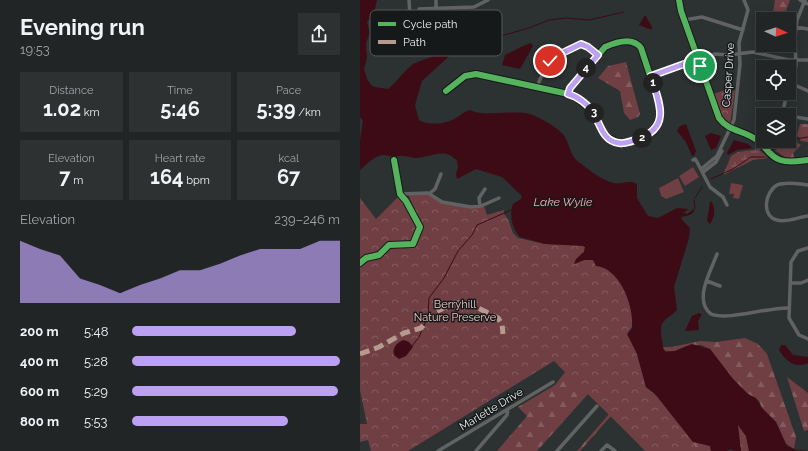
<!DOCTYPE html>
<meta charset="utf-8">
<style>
:root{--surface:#212526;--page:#2d3132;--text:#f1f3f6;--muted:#a2a5a7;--line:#3e4243;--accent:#bca0f2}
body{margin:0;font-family:Raleway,sans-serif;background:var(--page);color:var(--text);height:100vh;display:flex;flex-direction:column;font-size:15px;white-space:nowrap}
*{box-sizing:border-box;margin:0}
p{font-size:13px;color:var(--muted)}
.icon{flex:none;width:22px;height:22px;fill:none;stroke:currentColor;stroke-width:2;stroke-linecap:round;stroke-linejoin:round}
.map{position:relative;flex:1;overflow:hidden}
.details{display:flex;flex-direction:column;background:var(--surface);width:360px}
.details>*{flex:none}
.needle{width:26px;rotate:93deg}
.controls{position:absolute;left:396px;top:12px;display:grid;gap:8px}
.controls a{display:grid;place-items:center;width:40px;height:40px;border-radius:0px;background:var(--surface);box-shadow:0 2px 10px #0003,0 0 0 1px var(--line);font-size:20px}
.pin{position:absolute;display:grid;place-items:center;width:34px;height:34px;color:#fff;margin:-17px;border:2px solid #fff;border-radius:50%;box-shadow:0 1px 4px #0007}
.km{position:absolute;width:20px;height:20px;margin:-10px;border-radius:50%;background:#222;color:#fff;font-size:11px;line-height:20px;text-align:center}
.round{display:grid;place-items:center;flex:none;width:42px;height:42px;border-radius:0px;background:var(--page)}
.summary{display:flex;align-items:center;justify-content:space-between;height:68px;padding:0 20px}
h1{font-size:22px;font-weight:700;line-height:30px}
.stats{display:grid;grid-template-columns:repeat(3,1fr);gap:6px;height:68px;padding:4px 20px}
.stats div{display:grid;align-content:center;border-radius:0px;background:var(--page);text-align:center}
.stats b{font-size:20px;font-weight:700}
.stats small{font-size:11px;font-weight:400}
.stats p{font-size:11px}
.chart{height:112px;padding:8px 20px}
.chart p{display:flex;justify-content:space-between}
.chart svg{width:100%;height:72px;margin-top:4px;fill:var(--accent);opacity:.7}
ul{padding:0 20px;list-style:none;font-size:13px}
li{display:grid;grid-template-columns:64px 48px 1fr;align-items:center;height:30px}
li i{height:10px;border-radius:5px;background:var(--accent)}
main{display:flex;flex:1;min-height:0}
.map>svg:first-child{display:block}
.forest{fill:url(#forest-firs)}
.wetland{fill:url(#wetland-marsh)}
.park{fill:url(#park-crowns)}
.garden{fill:#6f3f43}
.water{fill:#3d0b15}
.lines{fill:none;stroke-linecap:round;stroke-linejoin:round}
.stream{stroke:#3d0b15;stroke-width:1}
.minor{stroke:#616363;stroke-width:3.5}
.quiet{stroke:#b69a8f;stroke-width:5;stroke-dasharray:10 5;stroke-linecap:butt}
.cycleway-casing{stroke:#16191a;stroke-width:8}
.cycleway{stroke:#56b35d;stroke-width:6}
.route-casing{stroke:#fff;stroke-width:8}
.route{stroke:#bca0f2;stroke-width:5}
.labels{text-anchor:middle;stroke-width:3;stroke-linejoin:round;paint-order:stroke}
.street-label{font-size:11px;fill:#e9eeef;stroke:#16191a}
.park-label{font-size:11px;fill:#f2c2c4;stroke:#16191a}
.water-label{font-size:12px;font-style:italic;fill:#f6b1b4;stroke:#16191a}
.key{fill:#16191a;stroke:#55595a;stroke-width:1}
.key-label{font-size:11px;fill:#e9eeef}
</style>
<main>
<section class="details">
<div class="summary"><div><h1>Evening run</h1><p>19:53</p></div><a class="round"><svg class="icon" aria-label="share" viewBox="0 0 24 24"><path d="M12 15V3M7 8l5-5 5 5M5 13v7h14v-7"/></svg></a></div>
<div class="stats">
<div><p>Distance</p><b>1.02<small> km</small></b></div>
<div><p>Time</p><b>5:46</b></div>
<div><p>Pace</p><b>5:39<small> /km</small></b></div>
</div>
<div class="stats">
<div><p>Elevation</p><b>7<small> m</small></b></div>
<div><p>Heart rate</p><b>164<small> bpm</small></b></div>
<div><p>kcal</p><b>67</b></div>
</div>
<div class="chart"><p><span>Elevation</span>239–246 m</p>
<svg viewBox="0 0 160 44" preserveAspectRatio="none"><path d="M0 44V6L10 11L20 15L30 29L40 33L50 38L60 33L70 29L80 24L90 24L100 20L110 15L120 11L130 11L140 11L150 6L160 6V44z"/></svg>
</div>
<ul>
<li><b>200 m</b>5:48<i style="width:79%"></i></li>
<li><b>400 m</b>5:28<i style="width:100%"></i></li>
<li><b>600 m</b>5:29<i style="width:99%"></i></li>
<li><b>800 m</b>5:53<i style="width:75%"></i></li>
</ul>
</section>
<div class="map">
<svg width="448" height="451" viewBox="0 0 448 451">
<defs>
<pattern id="forest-firs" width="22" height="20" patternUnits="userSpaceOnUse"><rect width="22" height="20" fill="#6f3f43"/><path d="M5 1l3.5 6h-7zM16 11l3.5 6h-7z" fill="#845b5e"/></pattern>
<pattern id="wetland-marsh" width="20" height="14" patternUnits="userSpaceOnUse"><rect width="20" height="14" fill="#6f3f43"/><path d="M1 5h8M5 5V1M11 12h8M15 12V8" fill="none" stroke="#845b5e"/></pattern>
<pattern id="park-crowns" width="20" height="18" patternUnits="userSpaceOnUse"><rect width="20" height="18" fill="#6f3f43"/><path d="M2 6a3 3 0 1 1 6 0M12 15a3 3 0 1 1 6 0" fill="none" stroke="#845b5e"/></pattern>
</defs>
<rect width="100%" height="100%" fill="#2c3132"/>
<!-- forest -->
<path class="forest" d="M415,0h15l-7,19h-11z
M266,62l14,52 -2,3 -8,3 -6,-7 -4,-22 -22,-13 10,-12z
M440,124h8v18l-7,-1 -4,-6z
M429,136l5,1 2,5 5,3 -8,8 1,5h-8l-10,-7h4l14,-9 -1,-1h-13h9z
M385,338l13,6 9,10 29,83 -2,12 -9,-6 -9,-21 -14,-14 -3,-7 -11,-7 -15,-15 -23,-30 -9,-4 -15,1 -11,5h-11l-2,-4h10l28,-6 16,1z
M197,364l138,77 15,5 1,5h-66l-34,-35 -31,35h-3l32,-37 -21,-20 -51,57h-40l30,-35 -9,-9 37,-22 10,-13z
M427,377l21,16v37l-4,1z
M377,424l9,12 3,15h-8z"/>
<!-- wetland -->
<path class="wetland" d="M432,140l2,4 -14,7h-4l-3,-3 5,-6z
M399,149l9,9 -15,2 -30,15 8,-19 7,-4z"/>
<!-- park -->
<path class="park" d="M365,90l10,1 -5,33 -8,-6 -9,-24z
M65,193c20,11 37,12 59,13l3,9 17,-5v4l4,5 5,14 5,5 27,6 36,1 4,2 -1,5 -4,3 -5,9c6,-3 13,-7 20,-3v3c23,5 33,29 37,50 1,5 0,9 0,13l-4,5 9,22 9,33c17,12 42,44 51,64h-51l-92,-90 -146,90h-37l-3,-11 -8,2v-18h7l-7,-34v-192l16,21 24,-24 12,9 -4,-10z"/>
<!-- garden -->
<path class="garden" d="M333,167l6,10 -14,9 -6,-10z
M318,178l6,14 -18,7 -5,-3 -2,-8z
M371,183l12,2 -4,14 -6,-1 1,-4h-5z"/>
<!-- water -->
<path class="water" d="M0,0h17l-3,13 -7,9 3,11 -4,10 1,15 -3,11 3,10 4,6 4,2 13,2c9,-7 15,-17 24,-24 5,-4 37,-14 44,-15l-34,31 -7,24 4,15c10,6 28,4 37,-2 5,-3 9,-7 14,-8 15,8 41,-1 60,4 9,3 31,15 35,23 5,9 6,21 15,26 9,7 23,18 34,20 9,2 14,-4 23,1v14l11,18 10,2 19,-10 11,1 -3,3h-3l5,2 8,-6c-1,7 -8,8 -14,9l2,4 7,7 -1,10 -15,49 3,23c-12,12 -19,9 -15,30 1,5 0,8 4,12l9,-1 17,-7 18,5 23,30 15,15 8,4 6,10 14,14 11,24 10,4 11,1h-59l-3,-15 -8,-11 3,26h-7l-3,-2 -4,2h-16l-1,-5 -17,-4 -38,-48 -9,-7 -9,-33 -10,-20c2,-2 5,-4 5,-7 2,-21 -12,-59 -36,-61l-3,-6h-9l-10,4 2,-5 8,-7 1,-5 -2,-1 -38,-2 -25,-7c-8,-9 -11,-22 -7,-33l8,-5 1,-3 -20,-19 -26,-8 -19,10 -1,-5 2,-7 -1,-6c-15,-17 -31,1 -47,-4 -7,-2 -13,0 -21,-1 0,0 -6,-1 -6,-1 -9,1 -17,10 -23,15v-30l3,-19 -3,-4z
M285,15l7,12v3l-13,-5z
M171,43l2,3 -13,23 -18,-4 3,-10 18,-9z
M326,124l10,27 -2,5h-2l-6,-14 -9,-11 3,-5z
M351,133l10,3 -5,12 -5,2 -6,-14z
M374,140l14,4 4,4 -15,2 -9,5 -1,-2z
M351,201c5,7 4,16 -1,23l-3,-3 3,-19z
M339,313l3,1 -4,7 1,9 -14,1 7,-15z
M44,340l5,2 4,5 -7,9 -7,3 -5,-4c-2,-7 3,-13 10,-15z
M421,345h4l8,10 15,2v6c-13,6 -22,-2 -29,-13z"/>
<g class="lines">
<!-- stream -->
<path class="stream" d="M95,51l21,-8 53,-15 20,-8 17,-2 23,2 35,-8
M414,150l21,-11 13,-2
M351,179l22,-10 18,-12h15
M335,198l7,-11
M334,200l1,8
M52,346l7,-9 9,-21 1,-18 15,-20 14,-27 14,-16 5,-10 34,-15"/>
<!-- minor -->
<path class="minor" d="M49,0l2,33
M319,0l2,11 38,107c10,14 25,12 38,22 8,6 13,17 23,20 9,3 19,1 28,0
M440,0l8,4
M59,9l55,-2 14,-7
M76,9v-9
M324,20l18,-3 41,13
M436,27l12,2
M291,76l64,-22 13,1 25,-3 36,8h19
M430,83l18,8
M177,87c8,-23 21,-35 44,-43l7,3 10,8
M429,87l7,-21 -1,-29 2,-17 8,-20
M86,91l19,-15 11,-2 97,21 19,15 13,26 14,7 10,-1 25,-11 6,-14v-11l-19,-58c-8,-11 -25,-6 -36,-1l-35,41 -2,6
M422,115l5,-22
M429,116l19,3
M405,148l7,-7
M333,160l2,-1 2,3 13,25 13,10 4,8
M341,169l16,-13 17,-36 6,-56 -1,-21 9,-33 -4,-10
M343,172l13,-10 6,-11
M448,185c-9,-1 -22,-4 -31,0 -12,7 -16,31 0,35 9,3 22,-3 31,-4
M70,193l5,-4 6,-15
M40,194l28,-1 14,9 29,5 10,-1 18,-8
M120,206l-1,-8 6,-9
M448,248l-10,3 -7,11 -2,56 10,17 9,4
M357,254c-6,17 -24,46 -6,60 17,7 57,-7 78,-6
M0,263l6,-5 13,-3 10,-10 24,-1 7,-17 -14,-26 -6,-7 -6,-34
M347,281l13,5
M430,283h11l7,-3
M78,451l115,-69
M116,451l31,-36 1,-6
M197,451l40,-45
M241,451l6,-6 8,6"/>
<!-- quiet -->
<path class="quiet" d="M0,354l19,-7 25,-14 17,-5 13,-15 19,-10h9l16,5 20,10 4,6 1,10"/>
<defs>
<path id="cycleway" d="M319,0l2,11 38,107c10,14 25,12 38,22 8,6 13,17 23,20 9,3 19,1 28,0
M86,91l19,-15 11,-2 97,21 19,15 13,26 14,7 10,-1 25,-11 6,-14v-11l-19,-58c-8,-11 -25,-6 -36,-1l-35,41 -2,6
M0,263l6,-5 13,-3 10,-10 24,-1 7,-17 -14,-26 -6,-7 -6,-34"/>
</defs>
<!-- cycleway casing -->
<use href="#cycleway" class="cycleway-casing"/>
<!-- cycleway -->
<use href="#cycleway" class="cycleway"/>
</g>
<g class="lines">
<defs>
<path id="route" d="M190,61l6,-5 25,-12 7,3 10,8 -28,33 -2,6c9,2 21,11 26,20 7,12 9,27 25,29 7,1 14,-2 21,-5 32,-12 18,-38 11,-62l47,-17 2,7"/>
</defs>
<!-- route casing -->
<use href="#route" class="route-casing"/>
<!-- route -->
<use href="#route" class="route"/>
</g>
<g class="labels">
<!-- street labels -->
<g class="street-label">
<text transform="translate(368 75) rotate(-86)" y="4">Casper Drive</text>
<text transform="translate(131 409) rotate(-31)" y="4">Marlette Drive</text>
</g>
<!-- park labels -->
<g class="park-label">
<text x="95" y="308">Berryhill<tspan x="95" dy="13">Nature Preserve</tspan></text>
</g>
<!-- water labels -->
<g class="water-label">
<text x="203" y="206">Lake Wylie</text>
</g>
</g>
<!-- legend -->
<rect x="10" y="10" width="132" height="46" rx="6" class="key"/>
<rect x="18" y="22" width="18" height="4" fill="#56b35d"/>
<rect x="18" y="40" width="18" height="4" fill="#b69a8f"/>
<g class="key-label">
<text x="43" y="28">Cycle path</text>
<text x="43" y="46">Path</text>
</g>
</svg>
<div class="controls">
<a><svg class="needle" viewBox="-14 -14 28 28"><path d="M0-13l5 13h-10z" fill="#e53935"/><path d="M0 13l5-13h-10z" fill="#a2a5a7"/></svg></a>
<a><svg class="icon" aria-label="locate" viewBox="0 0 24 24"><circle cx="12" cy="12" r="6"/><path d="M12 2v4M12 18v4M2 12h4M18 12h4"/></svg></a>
<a><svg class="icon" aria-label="layers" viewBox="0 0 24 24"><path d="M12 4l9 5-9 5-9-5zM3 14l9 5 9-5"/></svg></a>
</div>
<div class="pin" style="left:340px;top:66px;background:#1e9e55"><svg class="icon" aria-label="arrive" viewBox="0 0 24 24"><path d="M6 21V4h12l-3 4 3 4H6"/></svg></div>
<div class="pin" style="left:190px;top:61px;background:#d93025"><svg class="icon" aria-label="check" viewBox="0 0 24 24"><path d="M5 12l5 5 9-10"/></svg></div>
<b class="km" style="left:293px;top:83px">1</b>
<b class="km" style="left:282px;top:138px">2</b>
<b class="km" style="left:234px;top:113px">3</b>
<b class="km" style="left:226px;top:68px">4</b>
</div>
</main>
